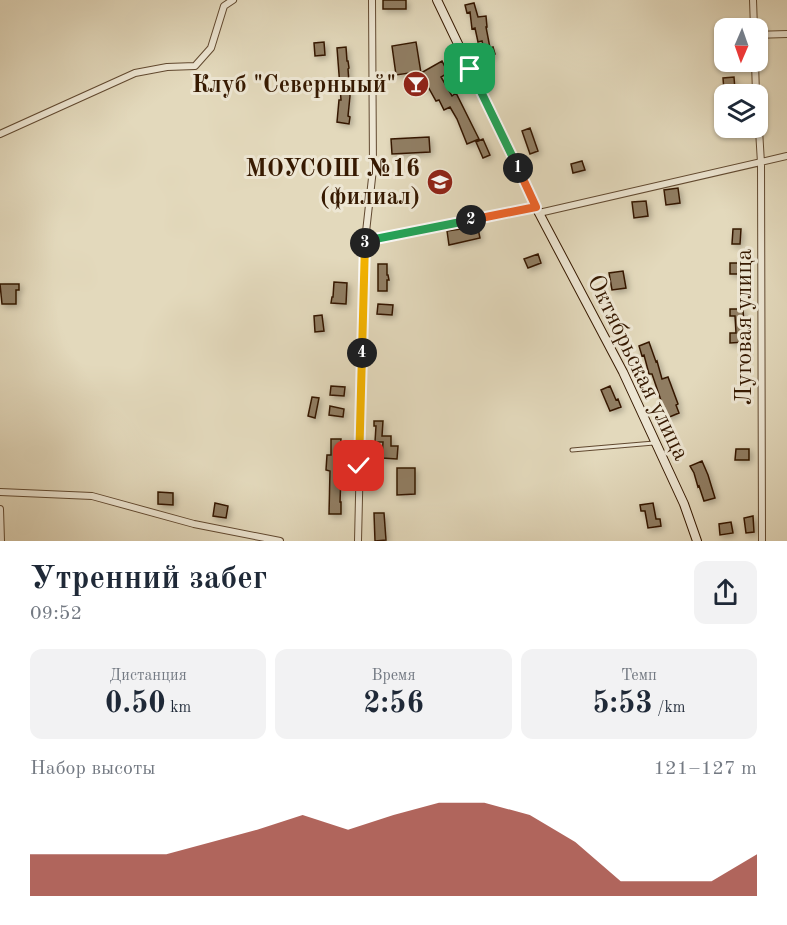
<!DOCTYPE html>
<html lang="ru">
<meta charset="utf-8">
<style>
:root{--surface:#fff;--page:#f2f2f3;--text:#1f2937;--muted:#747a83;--accent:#8f2418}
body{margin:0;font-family:"Old Standard TT",serif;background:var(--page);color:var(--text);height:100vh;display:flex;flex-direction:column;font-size:22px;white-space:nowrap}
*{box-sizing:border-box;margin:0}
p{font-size:20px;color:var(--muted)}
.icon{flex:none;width:33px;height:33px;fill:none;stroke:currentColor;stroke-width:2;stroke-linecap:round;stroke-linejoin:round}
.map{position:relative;height:541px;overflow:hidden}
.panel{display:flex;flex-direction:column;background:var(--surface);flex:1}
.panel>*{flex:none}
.needle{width:39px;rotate:182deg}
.buttons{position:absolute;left:714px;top:18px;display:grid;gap:12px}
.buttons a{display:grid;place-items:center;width:54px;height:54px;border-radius:12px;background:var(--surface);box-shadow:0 2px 4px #0004;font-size:30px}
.pin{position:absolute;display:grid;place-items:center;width:51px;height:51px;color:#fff;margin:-26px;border-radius:12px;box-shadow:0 3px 9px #0006}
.km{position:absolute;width:30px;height:30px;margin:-15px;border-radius:50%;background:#222;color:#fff;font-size:16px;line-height:30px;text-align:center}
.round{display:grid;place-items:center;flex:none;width:63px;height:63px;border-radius:12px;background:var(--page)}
.head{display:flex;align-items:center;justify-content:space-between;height:102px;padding:0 30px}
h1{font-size:33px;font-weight:700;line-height:45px}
.stats{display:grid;grid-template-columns:repeat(3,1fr);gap:9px;height:102px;padding:6px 30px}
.stats div{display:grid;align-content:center;border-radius:12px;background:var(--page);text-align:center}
.stats b{font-size:30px;font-weight:700}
.stats small{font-size:16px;font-weight:400}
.stats p{font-size:16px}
.chart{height:168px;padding:12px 30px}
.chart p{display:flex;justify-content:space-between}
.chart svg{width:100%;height:108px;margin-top:6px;fill:var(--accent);opacity:.7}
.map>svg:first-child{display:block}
.building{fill:#907d62;stroke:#361901;stroke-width:1.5;filter:url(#shadow)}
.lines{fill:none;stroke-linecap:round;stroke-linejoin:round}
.lane-casing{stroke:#614930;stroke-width:5}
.street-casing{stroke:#614930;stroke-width:8}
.secondary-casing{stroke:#361901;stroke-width:10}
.lane{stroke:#ede6d3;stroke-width:3}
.street{stroke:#ede6d3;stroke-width:6}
.secondary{stroke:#ede6d3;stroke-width:8}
.split-1-casing{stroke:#fff;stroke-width:12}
.split-2-casing{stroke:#fff;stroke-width:12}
.split-3-casing{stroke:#fff;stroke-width:12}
.split-4-casing{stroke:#fff;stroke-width:12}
.split-5-casing{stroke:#fff;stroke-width:12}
.split-1{stroke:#22a559;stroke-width:8}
.split-2{stroke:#f0652b;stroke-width:8}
.split-3{stroke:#22a559;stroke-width:8}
.split-4{stroke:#f5b400;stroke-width:8}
.split-5{stroke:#f5b400;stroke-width:8}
.labels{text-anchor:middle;stroke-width:6;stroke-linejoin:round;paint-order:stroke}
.poi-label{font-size:24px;font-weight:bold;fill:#361901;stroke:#ede6d3;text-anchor:end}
.street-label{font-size:24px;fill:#361901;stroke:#ede6d3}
</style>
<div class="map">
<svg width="787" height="541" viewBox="0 0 787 541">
<defs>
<filter id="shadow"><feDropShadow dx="2.5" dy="2.5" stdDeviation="3" flood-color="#0004"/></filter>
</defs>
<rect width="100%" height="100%" fill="#e3d9bc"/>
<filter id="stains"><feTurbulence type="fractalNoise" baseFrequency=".00333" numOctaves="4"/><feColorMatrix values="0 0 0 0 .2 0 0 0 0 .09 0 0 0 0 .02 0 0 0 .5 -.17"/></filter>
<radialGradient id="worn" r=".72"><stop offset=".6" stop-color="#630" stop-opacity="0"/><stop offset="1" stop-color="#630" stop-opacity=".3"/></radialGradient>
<!-- building -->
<path class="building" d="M383,0h23v9h-23z
M474,3l4,14 8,-1 1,11h-1l4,21 3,-1 2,7 -9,3 -4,-16 -4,1 -3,-14 -3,1 -2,-17 -3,1 -2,-8z
M324,42l1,13 -10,1 -1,-13z
M416,42l5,31 21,-12 6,12 -7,4 11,19 4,-3 23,46 -12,5 -10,-25 -7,-12 -6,3 -5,-10 -3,1 -9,-16 -9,5 -9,-17 -13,2 -4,-29z
M346,47l1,14h1l1,7 -1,1 2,27 -2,20 2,1 -1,7 -12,-2 2,-22h2l-4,-52z
M734,77l1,13 -11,1 -1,-13z
M530,128l8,23 -8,3 -8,-23z
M429,137l1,15 -38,2 -1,-15z
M483,139l7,16 -7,3 -7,-16z
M582,161l3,9 -12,3 -2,-9z
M678,188l2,15 -14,2 -2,-15z
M646,201l2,15 -14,2 -2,-16z
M477,224l3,14 -31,7 -2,-14 20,-3v-2z
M733,229h8l-1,15h-8z
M538,254l3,9 -13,5 -4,-9z
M730,263h12v11h-12z
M378,264h9v11h1l1,5h-2v11h-9z
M623,271l3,17 -14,2 -3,-17z
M334,282l13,1 -1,21 -15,-1 1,-6h1z
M0,284h19v6h-3v14h-14z
M378,304l15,1 -1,10 -15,-1z
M730,309h13l2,33 -15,1v-10h6l-1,-17h-5z
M322,315l2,16 -9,1 -1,-16z
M649,342l7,20 1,-1 5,18 6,-2 10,27 -2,1 3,8 -12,5 -15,-44h-3l-5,-19 -2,1 -3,-10z
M331,386l14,1 -1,9 -14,-1z
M610,386l6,14 2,-1 3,8 -11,4 -9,-21z
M312,397l7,1 -4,20 -7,-2z
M330,406l14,3 -1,8 -14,-2z
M374,421h9l-1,15h9v10h7l-1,13 -15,-1 1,-16h-8l1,-16h-2z
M331,439h10l-2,36h2l-1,27h1v12h-12l1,-43 -4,-1 1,-15h4z
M736,449h13v11h-14z
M702,461l6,14 7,23 -11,3 -5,-15 -1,1 -4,-14 -4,-7z
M397,468h18v26l-18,1z
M158,492l15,1v12l-15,-1z
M215,503l13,3 -2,12 -13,-2z
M653,503l3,16h4l1,7 -13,2 -3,-17h-4l-1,-6z
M374,513h10l2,27 -11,1z
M753,516l1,16 -8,1 -2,-15z
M731,522l2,11 -13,2 -1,-11z"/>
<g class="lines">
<defs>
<path id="lane" d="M572,450l82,-7"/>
<path id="street" d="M753,0l1,28
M758,35l29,-1
M755,62l1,32
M758,113l3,50 1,378
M0,134l135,-61 32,-6 28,-1 16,-18 13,-42 9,-6
M539,213l248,-57
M365,241l171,-34
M0,492l92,4 102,28 86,17
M0,509l1,32
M358,541l7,-300 8,-72 -1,-169"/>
<path id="secondary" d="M437,0l102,213 84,159 61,132 13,37"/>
</defs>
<!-- lane casing -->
<use href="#lane" class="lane-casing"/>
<!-- street casing -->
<use href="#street" class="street-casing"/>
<!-- secondary casing -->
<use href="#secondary" class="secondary-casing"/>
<!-- lane -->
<use href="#lane" class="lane"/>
<!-- street -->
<use href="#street" class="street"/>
<!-- secondary -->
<use href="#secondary" class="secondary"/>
</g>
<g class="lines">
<defs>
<path id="split-1" d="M470,69l48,99"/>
<path id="split-2" d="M471,220l65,-13 -18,-39"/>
<path id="split-3" d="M365,243v-2l106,-21"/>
<path id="split-4" d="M362,353l3,-110"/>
<path id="split-5" d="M359,466l3,-113"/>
</defs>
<!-- split-1 casing -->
<use href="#split-1" class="split-1-casing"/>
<!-- split-2 casing -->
<use href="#split-2" class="split-2-casing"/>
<!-- split-3 casing -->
<use href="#split-3" class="split-3-casing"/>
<!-- split-4 casing -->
<use href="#split-4" class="split-4-casing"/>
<!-- split-5 casing -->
<use href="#split-5" class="split-5-casing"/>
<!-- split-1 -->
<use href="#split-1" class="split-1"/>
<!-- split-2 -->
<use href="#split-2" class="split-2"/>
<!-- split-3 -->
<use href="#split-3" class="split-3"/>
<!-- split-4 -->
<use href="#split-4" class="split-4"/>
<!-- split-5 -->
<use href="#split-5" class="split-5"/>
</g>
<!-- icons -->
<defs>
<symbol id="bar-disc" viewBox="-11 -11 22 22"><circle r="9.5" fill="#8f2418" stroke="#ede6d3"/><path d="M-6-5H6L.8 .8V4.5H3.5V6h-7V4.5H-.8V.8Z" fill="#fff"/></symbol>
<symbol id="school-disc" viewBox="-11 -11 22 22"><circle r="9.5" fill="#8f2418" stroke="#ede6d3"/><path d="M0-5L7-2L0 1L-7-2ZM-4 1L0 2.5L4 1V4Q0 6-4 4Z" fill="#fff"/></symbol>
</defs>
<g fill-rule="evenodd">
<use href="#bar-disc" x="401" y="69" width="30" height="30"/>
<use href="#school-disc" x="425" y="167" width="30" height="30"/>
</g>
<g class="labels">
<!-- poi labels -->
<g class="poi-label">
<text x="396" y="92">Клуб "Северныый"</text>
<text x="420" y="176">МОУСОШ №16<tspan x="420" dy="28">(филиал)</tspan></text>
</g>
<!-- street labels -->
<g class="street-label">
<text transform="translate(743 327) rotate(-90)" y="8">Луговая улица</text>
<text transform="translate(639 367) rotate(64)" y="8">Октябрьская улица</text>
</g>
</g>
<rect width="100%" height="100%" filter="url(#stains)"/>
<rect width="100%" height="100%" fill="url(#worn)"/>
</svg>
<div class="buttons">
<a><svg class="needle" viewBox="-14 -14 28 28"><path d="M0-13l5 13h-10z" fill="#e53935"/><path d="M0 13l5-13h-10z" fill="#747a83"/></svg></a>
<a><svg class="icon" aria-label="layers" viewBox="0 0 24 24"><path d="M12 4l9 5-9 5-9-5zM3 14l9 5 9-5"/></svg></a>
</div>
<div class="pin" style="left:470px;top:69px;background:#1e9e55"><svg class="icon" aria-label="arrive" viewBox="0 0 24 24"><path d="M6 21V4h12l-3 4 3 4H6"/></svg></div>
<div class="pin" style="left:359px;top:466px;background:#d93025"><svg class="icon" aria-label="check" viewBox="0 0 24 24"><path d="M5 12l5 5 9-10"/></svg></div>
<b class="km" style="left:518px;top:168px">1</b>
<b class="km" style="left:471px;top:220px">2</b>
<b class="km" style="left:365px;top:243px">3</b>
<b class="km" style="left:362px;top:353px">4</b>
</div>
<section class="panel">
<div class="head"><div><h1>Утренний забег</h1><p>09:52</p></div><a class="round"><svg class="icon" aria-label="share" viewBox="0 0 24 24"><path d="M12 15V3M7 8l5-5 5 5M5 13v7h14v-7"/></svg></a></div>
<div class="stats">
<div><p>Дистанция</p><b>0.50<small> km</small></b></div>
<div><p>Время</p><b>2:56</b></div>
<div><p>Темп</p><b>5:53<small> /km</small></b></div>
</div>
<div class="chart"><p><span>Набор высоты</span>121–127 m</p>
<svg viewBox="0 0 160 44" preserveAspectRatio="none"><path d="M0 44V27L10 27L20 27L30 27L40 22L50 17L60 11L70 17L80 11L90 6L100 6L110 11L120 22L130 38L140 38L150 38L160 27V44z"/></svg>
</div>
</section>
